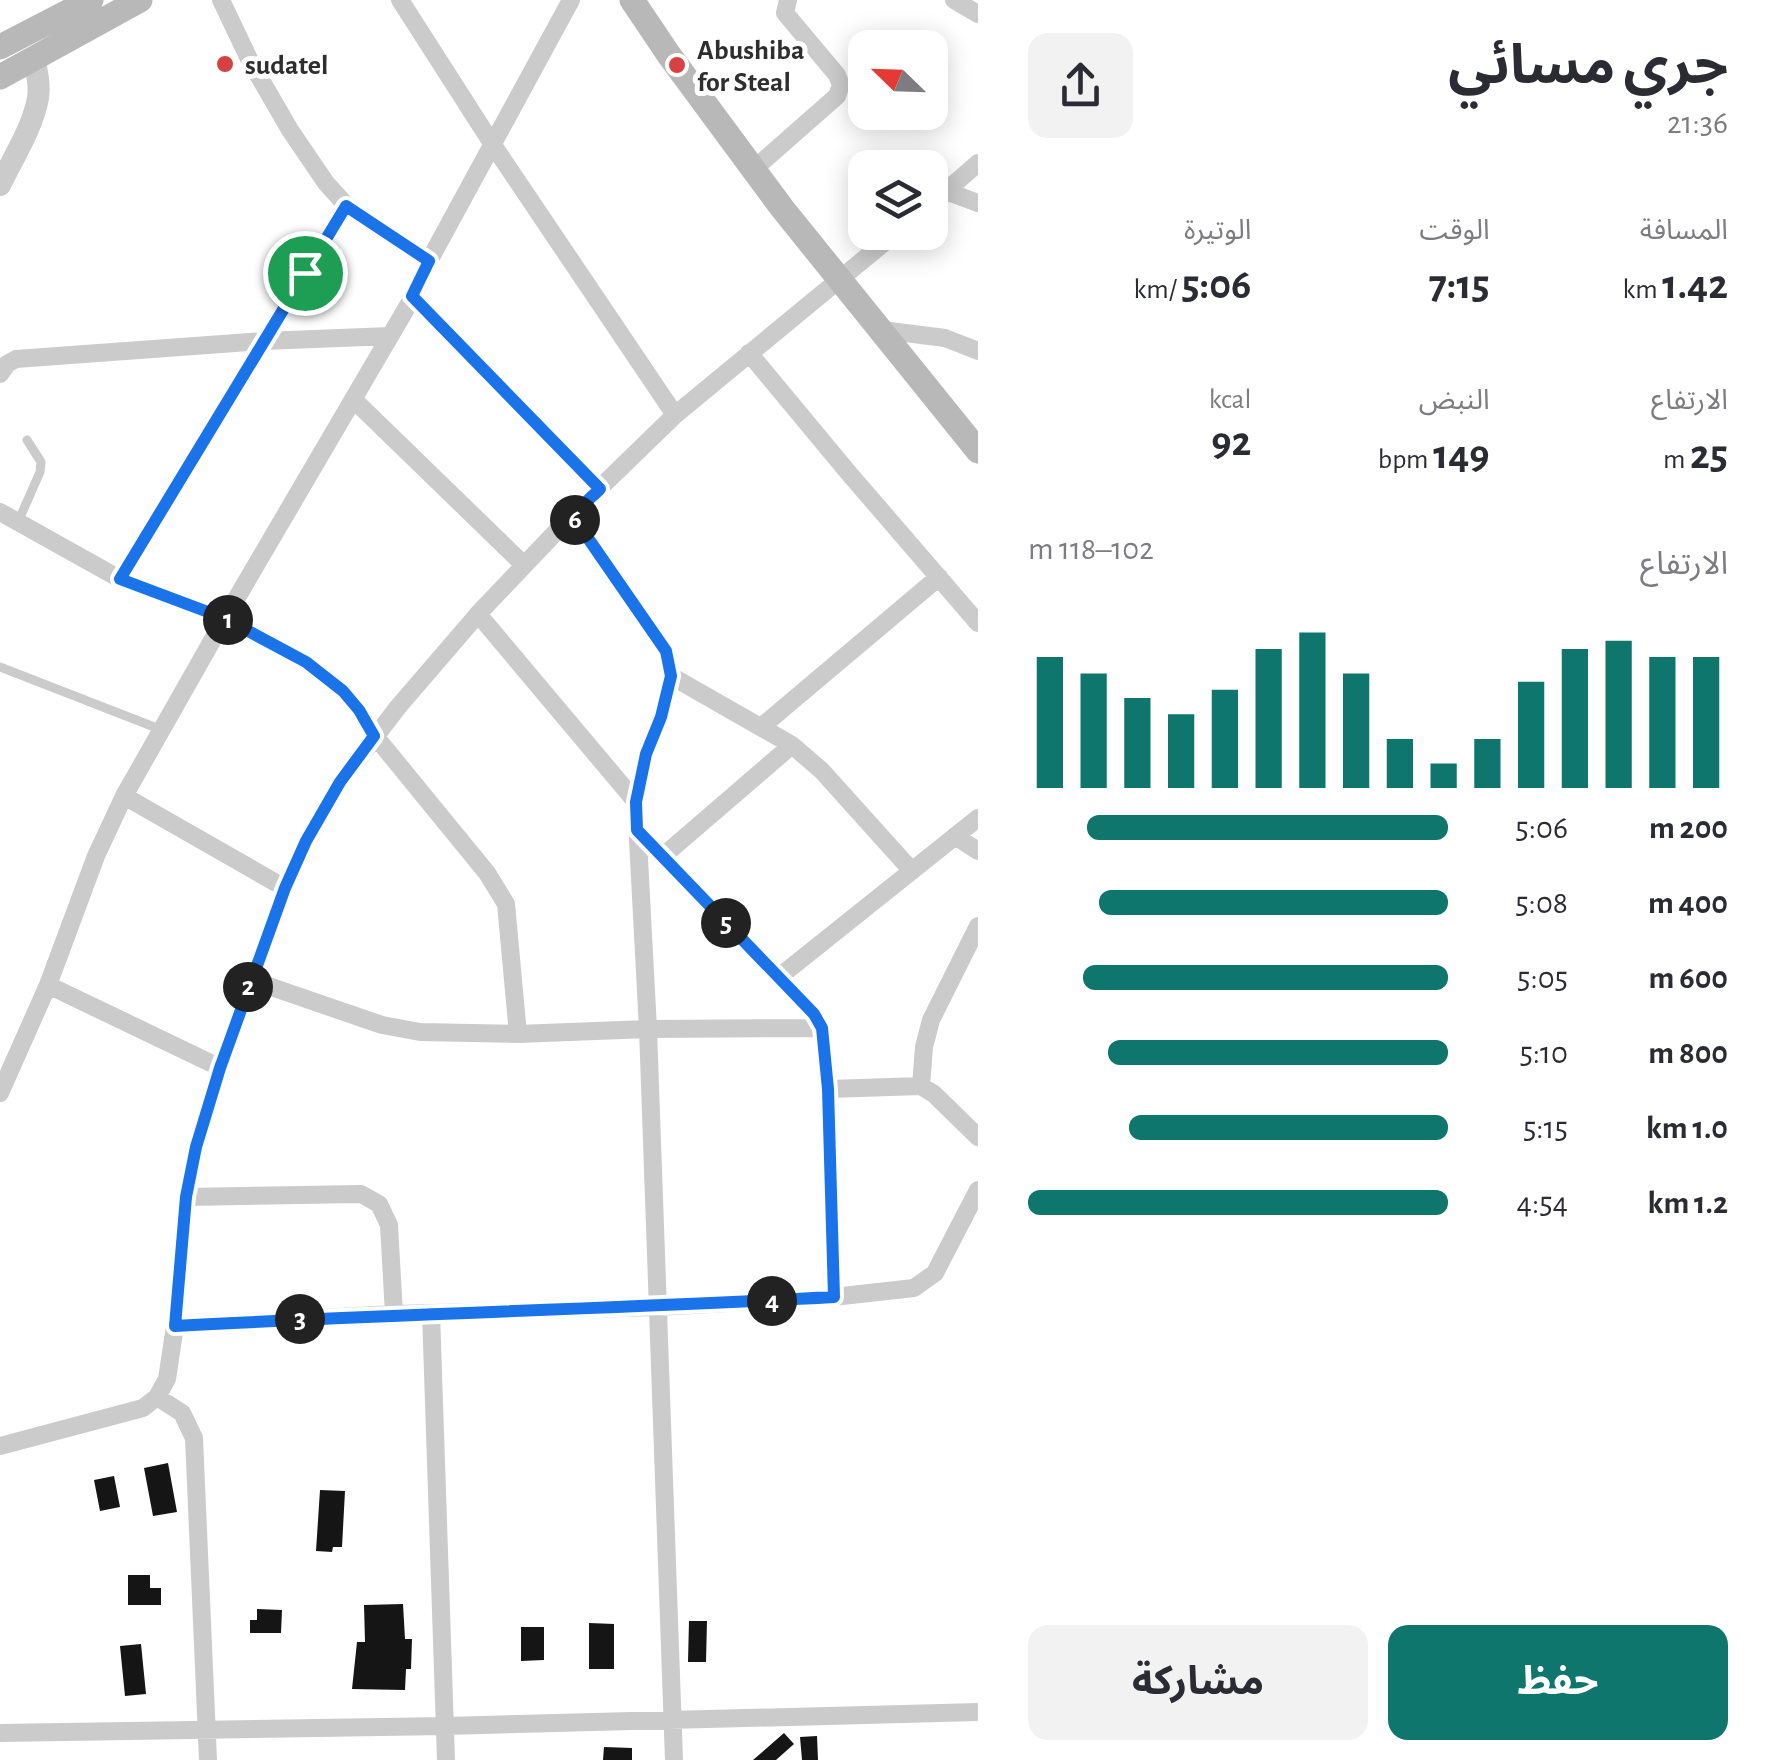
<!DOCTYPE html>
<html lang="ar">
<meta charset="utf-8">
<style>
:root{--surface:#fff;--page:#f2f2f3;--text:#2b2b33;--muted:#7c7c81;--accent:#0f766e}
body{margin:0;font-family:"Alegreya Sans","Noto Sans Arabic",sans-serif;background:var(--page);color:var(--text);direction:rtl;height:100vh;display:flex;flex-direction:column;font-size:38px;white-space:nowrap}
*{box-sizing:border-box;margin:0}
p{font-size:32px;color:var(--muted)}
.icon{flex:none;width:55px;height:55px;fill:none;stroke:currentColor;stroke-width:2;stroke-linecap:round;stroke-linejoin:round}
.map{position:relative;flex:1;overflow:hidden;direction:ltr}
.sheet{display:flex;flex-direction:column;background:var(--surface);width:800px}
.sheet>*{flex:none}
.needle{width:65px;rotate:293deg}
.controls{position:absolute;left:848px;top:30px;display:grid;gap:20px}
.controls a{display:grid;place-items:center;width:100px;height:100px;border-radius:20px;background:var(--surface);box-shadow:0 5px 25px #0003;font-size:50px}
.pin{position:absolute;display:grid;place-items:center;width:85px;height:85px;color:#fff;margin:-42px;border:5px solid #fff;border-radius:50%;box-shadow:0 2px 10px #0007}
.km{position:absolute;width:50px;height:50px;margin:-25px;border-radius:50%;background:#222;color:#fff;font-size:28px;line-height:50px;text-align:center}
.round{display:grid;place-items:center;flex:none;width:105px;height:105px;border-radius:20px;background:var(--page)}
.overview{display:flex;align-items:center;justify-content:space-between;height:170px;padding:0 50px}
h1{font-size:55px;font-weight:700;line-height:75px}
.stats{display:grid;grid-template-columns:repeat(3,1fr);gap:15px;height:170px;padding:10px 50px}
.stats div{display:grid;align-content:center}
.stats b{font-size:42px;font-weight:700}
.stats small{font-size:28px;font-weight:400}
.stats p{font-size:28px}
.chart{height:280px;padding:20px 50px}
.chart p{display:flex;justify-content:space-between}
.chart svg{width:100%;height:180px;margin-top:10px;stroke:var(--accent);stroke-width:6}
.button{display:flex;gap:20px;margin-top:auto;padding:20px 50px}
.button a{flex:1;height:115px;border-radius:20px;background:var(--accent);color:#fff;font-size:40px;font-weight:700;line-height:115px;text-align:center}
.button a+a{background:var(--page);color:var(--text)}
ul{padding:0 50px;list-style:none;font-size:32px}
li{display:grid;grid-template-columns:160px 120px 1fr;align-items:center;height:75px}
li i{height:25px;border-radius:12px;background:var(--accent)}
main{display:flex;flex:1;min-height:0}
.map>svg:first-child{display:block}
.building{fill:#151515}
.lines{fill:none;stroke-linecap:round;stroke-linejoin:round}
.service{stroke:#cbcbcb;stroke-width:9}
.minor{stroke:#cbcbcb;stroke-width:18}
.tertiary{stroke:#cbcbcb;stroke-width:22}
.secondary{stroke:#b8b8b8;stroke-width:25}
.route-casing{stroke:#fff;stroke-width:20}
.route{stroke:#1a73e8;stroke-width:12}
.poi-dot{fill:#d54241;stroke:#fff;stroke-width:4}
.labels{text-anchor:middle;stroke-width:10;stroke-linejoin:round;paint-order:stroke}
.poi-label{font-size:28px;font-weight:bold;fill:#2e2e2e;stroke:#fff;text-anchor:start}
</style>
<main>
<section class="sheet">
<div class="overview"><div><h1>جري مسائي</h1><p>21:36</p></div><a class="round"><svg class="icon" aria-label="share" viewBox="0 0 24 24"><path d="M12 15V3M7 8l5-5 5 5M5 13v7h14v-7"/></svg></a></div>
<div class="stats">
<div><p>المسافة</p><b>1.42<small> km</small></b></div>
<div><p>الوقت</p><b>7:15</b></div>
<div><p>الوتيرة</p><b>5:06<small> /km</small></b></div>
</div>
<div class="stats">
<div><p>الارتفاع</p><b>25<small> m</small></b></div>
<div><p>النبض</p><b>149<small> bpm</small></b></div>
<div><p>kcal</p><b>92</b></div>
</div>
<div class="chart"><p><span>الارتفاع</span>102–118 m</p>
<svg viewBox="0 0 160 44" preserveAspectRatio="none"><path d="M5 44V12M15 44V16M25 44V22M35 44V26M45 44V20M55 44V10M65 44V6M75 44V16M85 44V32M95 44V38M105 44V32M115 44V18M125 44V10M135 44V8M145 44V12M155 44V12"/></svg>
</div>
<ul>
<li><b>200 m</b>5:06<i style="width:86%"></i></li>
<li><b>400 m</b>5:08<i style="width:83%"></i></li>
<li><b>600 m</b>5:05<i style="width:87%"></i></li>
<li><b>800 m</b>5:10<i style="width:81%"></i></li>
<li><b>1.0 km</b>5:15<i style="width:76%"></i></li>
<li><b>1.2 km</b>4:54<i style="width:100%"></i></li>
</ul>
<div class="button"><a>حفظ</a><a>مشاركة</a></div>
</section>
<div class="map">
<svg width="978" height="1760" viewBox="0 0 978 1760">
<rect width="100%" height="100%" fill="#fff"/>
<!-- building -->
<path class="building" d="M168,1463l9,49 -24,4 -9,-48z
M114,1476l6,31 -20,4 -6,-31z
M320,1490l25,1 -3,56h-9l-1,5 -16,-1z
M128,1575h22v13h11v17h-33z
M403,1604l2,35h7l-1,30h-5l-1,21 -53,-1 5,-47h8l-1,-37z
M257,1609l25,1 -1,23h-31v-13h7z
M689,1621h18l-1,41h-18z
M589,1623l25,1v45h-25z
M521,1627h23v33l-23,1z
M141,1644l5,50 -21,2 -5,-50z
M784,1733l10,11 -18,16h-23z
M817,1736l1,24h-16l-2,-23z
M604,1747l28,1v12h-29z"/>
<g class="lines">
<!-- service -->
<path class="service" d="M18,522l22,-50 1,-10 -14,-22
M0,667l162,63"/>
<!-- minor -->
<path class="minor" d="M221,0l29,61 40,69 36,53 20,22 83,56
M400,0l93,145 182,270
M954,0l24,14
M753,170l84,-74 4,-11 -4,-10 -52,-62 3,-13
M946,191l32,12
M930,205l48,-42
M413,297l187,192
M882,330l63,8 33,13
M749,353l98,118 131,152
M0,374l7,-10 9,-5 248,-18 126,-5
M353,399l171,166
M0,512l120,67 105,39 81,44 37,29 16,19 16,26 112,137 19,31 12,130
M572,515l94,136 5,25 -10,41 -15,37 -10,48 12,227 26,731
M120,579l226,-374
M478,614l158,188
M671,676l121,69 30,26 90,100
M761,727l178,-150
M124,796l161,92
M637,830l177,184 8,14
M955,836l23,15
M662,857l130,-112
M779,977l199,-159
M251,980l131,45 38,7 98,2 130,-5 174,-1 7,61 4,208
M48,985l173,83
M921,1086l3,-39 7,-27 47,-94
M829,1089l92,-3 13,8 44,43
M0,1093l48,-108 48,-129 28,-60 101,-178 188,-321 16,-36 142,-261
M186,1197l175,-3 18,10 10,21 5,89
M431,1313l15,447
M175,1326l219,-12 263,-7 176,-10 81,-9 21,-15 43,-83
M157,1397l25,16 12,25 14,322
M0,1446l143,-38 14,-11 10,-18 8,-53 11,-129 10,-50 25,-79 64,-180 22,-47 33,-58 58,-76 80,-93 94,-99 103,-100 222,-183
M0,1733l445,-7 533,-14"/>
<!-- tertiary -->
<path class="tertiary" d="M0,185c13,-27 33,-58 38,-87 2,-13 -1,-27 -4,-40"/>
<!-- secondary -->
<path class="secondary" d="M632,0l37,55 113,153 196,243
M0,47l91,-47
M0,77l140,-77"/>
</g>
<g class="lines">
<defs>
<path id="route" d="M346,206l83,55 -17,35 188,193 -28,26 94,136 5,25 -10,41 -15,37 -10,48 1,28 177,184 8,14 6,61 6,208c-220,12 -439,17 -659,29l11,-129 10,-50 24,-79 65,-180 21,-47 34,-59 34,-46 -15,-26 -16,-19 -37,-29 -82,-44 -104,-39z"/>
</defs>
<!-- route casing -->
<use href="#route" class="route-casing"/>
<!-- route -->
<use href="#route" class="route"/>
</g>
<!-- markers -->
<g class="poi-dot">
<circle cx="225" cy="64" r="10"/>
<circle cx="677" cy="65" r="10"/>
</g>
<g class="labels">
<!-- poi labels -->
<g class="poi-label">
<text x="697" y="59">Abushiba<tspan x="697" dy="32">for Steal</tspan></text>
<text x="245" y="74">sudatel</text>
</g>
</g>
</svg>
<div class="controls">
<a><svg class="needle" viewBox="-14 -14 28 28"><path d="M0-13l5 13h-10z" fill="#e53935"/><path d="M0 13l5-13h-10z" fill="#7c7c81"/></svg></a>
<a><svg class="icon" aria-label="layers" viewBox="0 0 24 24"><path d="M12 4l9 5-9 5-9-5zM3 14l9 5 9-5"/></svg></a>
</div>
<div class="pin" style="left:305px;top:273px;background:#1e9e55"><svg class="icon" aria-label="arrive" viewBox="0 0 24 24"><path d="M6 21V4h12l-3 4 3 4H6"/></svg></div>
<b class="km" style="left:228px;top:620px">1</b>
<b class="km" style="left:248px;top:987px">2</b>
<b class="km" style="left:300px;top:1319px">3</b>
<b class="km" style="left:772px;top:1301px">4</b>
<b class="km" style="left:726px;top:923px">5</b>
<b class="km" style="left:575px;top:520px">6</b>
</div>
</main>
